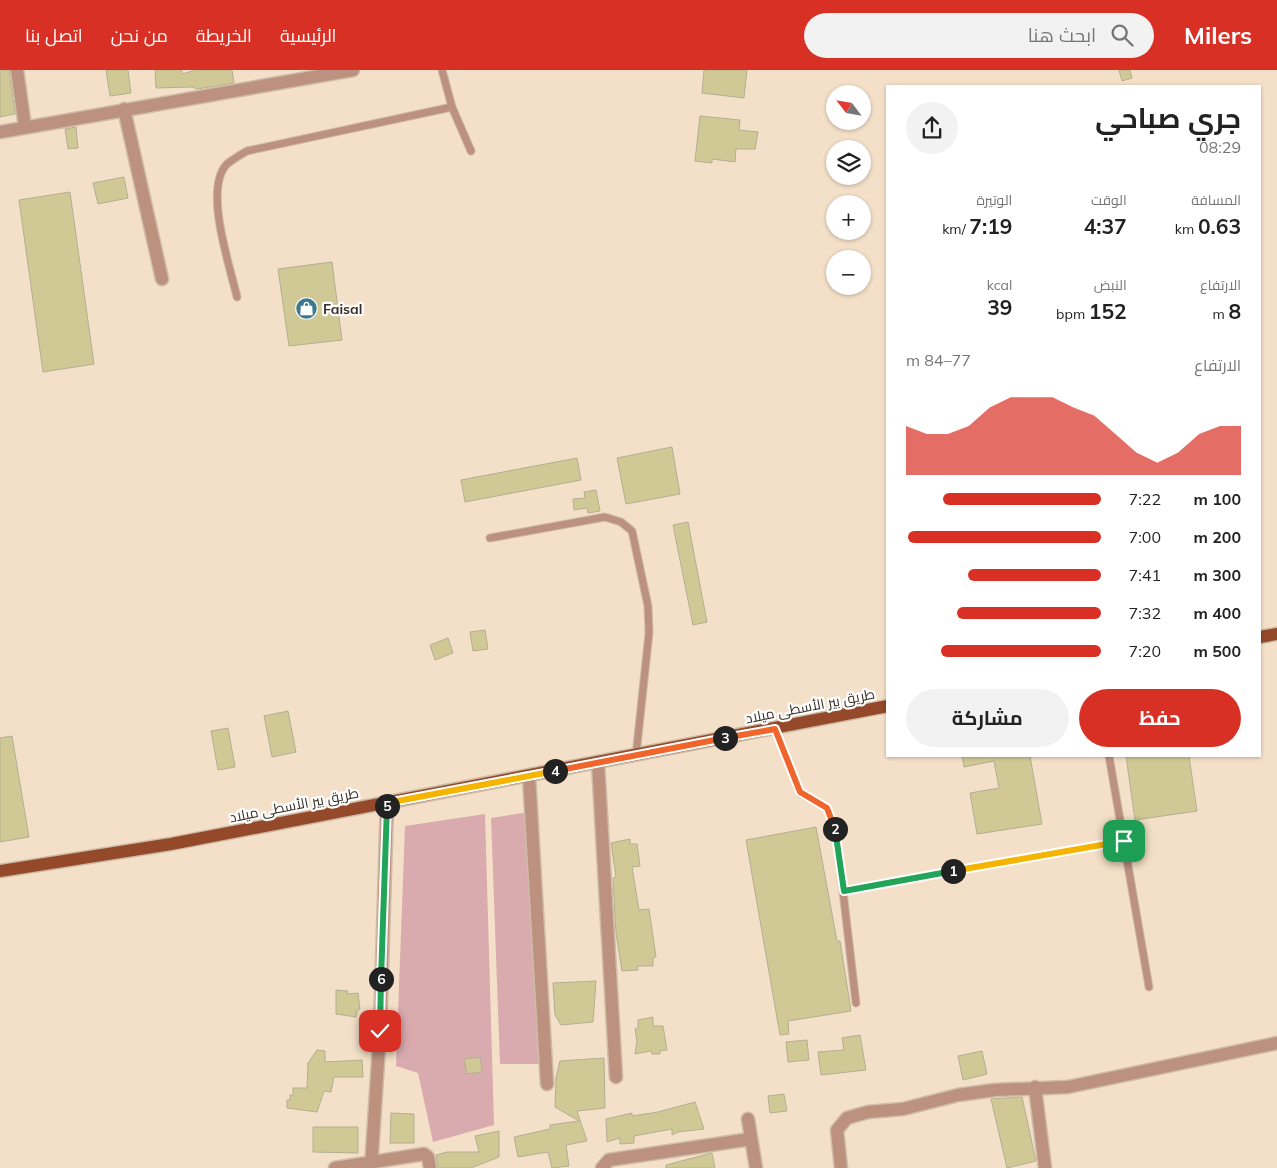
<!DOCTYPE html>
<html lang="ar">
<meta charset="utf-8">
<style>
:root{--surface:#fff;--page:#f2f2f2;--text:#222;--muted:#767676;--accent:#d93025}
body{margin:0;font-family:Mulish,Cairo,sans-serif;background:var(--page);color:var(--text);direction:rtl;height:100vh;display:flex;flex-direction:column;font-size:19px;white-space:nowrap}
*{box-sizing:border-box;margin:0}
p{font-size:16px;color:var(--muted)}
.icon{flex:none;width:28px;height:28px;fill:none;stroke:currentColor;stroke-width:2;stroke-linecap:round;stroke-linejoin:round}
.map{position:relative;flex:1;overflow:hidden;direction:ltr}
.drawer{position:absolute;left:886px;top:15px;width:375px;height:672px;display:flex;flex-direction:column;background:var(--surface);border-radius:0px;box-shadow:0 1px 4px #0004;direction:rtl}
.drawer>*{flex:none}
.needle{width:32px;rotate:301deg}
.controls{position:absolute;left:826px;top:15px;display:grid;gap:10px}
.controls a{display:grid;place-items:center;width:45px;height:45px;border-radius:50%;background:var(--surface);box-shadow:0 1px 4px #0004;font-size:25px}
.pin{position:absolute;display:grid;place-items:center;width:42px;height:42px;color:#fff;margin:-21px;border-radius:10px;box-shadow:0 2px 8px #0006}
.km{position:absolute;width:25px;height:25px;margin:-12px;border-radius:50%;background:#222;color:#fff;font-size:14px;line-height:25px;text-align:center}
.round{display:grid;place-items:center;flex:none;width:52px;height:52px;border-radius:26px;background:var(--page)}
.summary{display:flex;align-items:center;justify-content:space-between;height:85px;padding:0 20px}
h1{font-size:28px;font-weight:700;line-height:38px}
.figures{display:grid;grid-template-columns:repeat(3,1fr);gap:8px;height:85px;padding:5px 20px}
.figures div{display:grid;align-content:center}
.figures b{font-size:21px;font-weight:700}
.figures small{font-size:14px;font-weight:400}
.figures p{font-size:14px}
.chart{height:140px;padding:10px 20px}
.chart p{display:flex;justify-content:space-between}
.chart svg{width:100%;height:90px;margin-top:5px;fill:var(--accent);opacity:.7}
.action{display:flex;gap:10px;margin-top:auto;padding:10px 20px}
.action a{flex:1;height:58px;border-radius:30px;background:var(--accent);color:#fff;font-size:20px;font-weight:700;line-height:58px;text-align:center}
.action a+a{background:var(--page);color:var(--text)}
ul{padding:0 20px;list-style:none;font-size:16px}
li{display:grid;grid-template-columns:80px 60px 1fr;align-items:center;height:38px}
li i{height:12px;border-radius:6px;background:var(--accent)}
header{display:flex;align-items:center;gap:30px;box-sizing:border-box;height:70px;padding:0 25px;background:var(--accent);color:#fff}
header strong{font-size:24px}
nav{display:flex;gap:28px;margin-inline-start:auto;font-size:18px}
.search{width:350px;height:45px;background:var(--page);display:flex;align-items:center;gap:12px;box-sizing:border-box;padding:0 18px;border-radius:28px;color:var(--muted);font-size:19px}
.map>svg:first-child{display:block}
.green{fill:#d9abae}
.building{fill:#d0c996;stroke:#b2af92}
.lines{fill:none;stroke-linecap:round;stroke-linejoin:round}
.lane-casing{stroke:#cebca7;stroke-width:9}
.street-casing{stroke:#cebca7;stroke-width:15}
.primary-casing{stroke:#cebca7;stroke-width:15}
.lane{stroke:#bc9180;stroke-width:7}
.street{stroke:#bc9180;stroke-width:12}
.primary{stroke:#93492a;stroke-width:12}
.split-1-casing{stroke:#fff;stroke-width:10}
.split-2-casing{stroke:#fff;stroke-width:10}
.split-3-casing{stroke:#fff;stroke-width:10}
.split-4-casing{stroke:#fff;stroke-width:10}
.split-5-casing{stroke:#fff;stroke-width:10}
.split-6-casing{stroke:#fff;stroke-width:10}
.split-7-casing{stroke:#fff;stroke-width:10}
.split-1{stroke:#f5b400;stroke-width:6}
.split-2{stroke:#22a559;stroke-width:6}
.split-3{stroke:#f0652b;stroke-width:6}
.split-4{stroke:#f0652b;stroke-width:6}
.split-5{stroke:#f5b400;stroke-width:6}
.split-6{stroke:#22a559;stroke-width:6}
.split-7{stroke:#22a559;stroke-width:6}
.labels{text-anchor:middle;stroke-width:4.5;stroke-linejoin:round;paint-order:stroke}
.poi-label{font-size:14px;font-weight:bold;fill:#362e25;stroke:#fff;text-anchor:start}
.street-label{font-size:14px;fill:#362e25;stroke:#fff}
</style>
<header>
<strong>Milers</strong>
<div class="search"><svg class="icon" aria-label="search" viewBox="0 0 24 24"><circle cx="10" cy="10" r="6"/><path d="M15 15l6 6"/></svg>ابحث هنا</div>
<nav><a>الرئيسية</a><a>الخريطة</a><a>من نحن</a><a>اتصل بنا</a></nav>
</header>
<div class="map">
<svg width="1277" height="1098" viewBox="0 0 1277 1098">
<rect width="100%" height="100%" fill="#f4e0c8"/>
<!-- green -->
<path class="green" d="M529,742l11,252h-40l-9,-246z
M485,744l9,311 -61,17 -15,-69 -22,-7 9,-240z"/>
<!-- building -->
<path class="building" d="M0,0h9l6,44 -15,3z
M106,0h22l3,23 -21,3z
M155,0h27v4l14,-4h36l2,13 -37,6 -5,-2 -36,1z
M704,0h43l-3,28 -42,-5z
M1119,0h11l2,8 -10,3z
M700,46l40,4 -1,10 19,2 -3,17h-19l-1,13 -23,-3v4l-17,-2z
M76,57l2,21 -10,1 -3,-20z
M124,107l4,21 -30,6 -5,-21z
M70,122l24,172 -51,8 -24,-172z
M332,192l10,78 -53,6 -11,-77z
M672,377l8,47 -54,10 -9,-46z
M577,388l4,22 -116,22 -4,-22z
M596,420l4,21 -12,2 -1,-5 -13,2 -1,-11 12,-1 -1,-6z
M688,452l19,100 -14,3 -20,-100z
M485,560l3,19 -15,2 -3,-19z
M448,568l5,15 -18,7 -5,-15z
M288,641l8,41 -24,5 -8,-41z
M228,658l7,39 -17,3 -7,-39z
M12,666l17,101 -29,5v-104z
M962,686h68l12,68 -65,10 -7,-41 29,-5 -5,-27 -30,6z
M1126,686h63l8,55 -62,9z
M816,757l21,114h3l11,70 -63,10 1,13 -9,1 -34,-195z
M630,769v5h7l3,22 -8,1 7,43 10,-1 7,48 -3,1v8h-16l1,4 -16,1 -6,-38 -3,-55 3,-1 -5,-34z
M596,911l-3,41 -32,3 -6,-10 -2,-32z
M336,920l12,1 -1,3 11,-1 2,16 -3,2 -1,6 -20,-3z
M653,947v9h10l4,24 -7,1v3h-8l-1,-3 -16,3 2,-13 -2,-12 3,-1v-8z
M860,965l6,35 -45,5 -3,-23 26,-2 -2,-12z
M807,970l2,20 -21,2 -2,-20z
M317,980l8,1v11l37,-2 1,17h-29l-3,15 -7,-1 -7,21 -30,-4v-8h3v-5l3,1v-8h14l1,-25z
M982,981l5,23 -24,6 -5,-24z
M480,987l2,15 -15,2 -3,-15z
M604,988l1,50 -28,3 10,30 -21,4 3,21 -17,2 -4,-16 -30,5 -4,-20 36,-8v-4l29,-4 -24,-14 1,-29 4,-17z
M784,1024l3,17 -17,2 -2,-17z
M1022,1027l14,64 -29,7 -16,-69z
M695,1032l9,27 -26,3 -6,3v-6l-38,7v7l-14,1v-6l-13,4 -1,-23 26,-6v3l26,-4z
M391,1043l23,1v29h-24z
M313,1057h45v26l-45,-1z
M499,1061v26l-28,11h-33l-2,-13 11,-3h32l-4,-16z
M712,1083l3,15h-49v-3z"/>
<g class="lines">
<defs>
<path id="lane" d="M442,0l10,37 19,44
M237,227c-7,-31 -34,-108 -10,-133 6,-5 13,-9 20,-13l205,-44
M490,468l115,-21 16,5 11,9 16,75 1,27 -13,122
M775,659l25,64 27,15 9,24 20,171
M1109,686l40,231
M843,821l281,-50"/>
<path id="street" d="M17,0l8,57
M124,39l38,170
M0,62l353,-62
M598,693l18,314
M529,706l18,308
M1035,1017l10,81
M748,1049l8,49
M335,1098l89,-14 4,3 2,11
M371,1098l9,-137 7,-228
M602,1098l7,-8 142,-21
M841,1098l-4,-38 10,-12 21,-6 35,-3 55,-14 37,-5 73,-3 209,-44"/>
<path id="primary" d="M1260,567l17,-3
M0,801l171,-27 717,-138"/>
</defs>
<!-- lane casing -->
<use href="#lane" class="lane-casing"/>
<!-- street casing -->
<use href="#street" class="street-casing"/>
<!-- primary casing -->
<use href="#primary" class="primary-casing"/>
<!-- lane -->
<use href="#lane" class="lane"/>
<!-- street -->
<use href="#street" class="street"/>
<!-- primary -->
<use href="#primary" class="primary"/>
</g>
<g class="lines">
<defs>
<path id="split-1" d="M953,801l171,-30"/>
<path id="split-2" d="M835,759l9,62 109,-20"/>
<path id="split-3" d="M725,668l50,-9 25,63 27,16 8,21"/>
<path id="split-4" d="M555,701l170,-33"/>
<path id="split-5" d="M387,736v-3l168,-32"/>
<path id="split-6" d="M381,909l6,-173"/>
<path id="split-7" d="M380,961l1,-52"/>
</defs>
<!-- split-1 casing -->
<use href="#split-1" class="split-1-casing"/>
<!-- split-2 casing -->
<use href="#split-2" class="split-2-casing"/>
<!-- split-3 casing -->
<use href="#split-3" class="split-3-casing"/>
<!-- split-4 casing -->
<use href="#split-4" class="split-4-casing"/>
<!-- split-5 casing -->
<use href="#split-5" class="split-5-casing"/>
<!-- split-6 casing -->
<use href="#split-6" class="split-6-casing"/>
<!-- split-7 casing -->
<use href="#split-7" class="split-7-casing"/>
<!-- split-1 -->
<use href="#split-1" class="split-1"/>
<!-- split-2 -->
<use href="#split-2" class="split-2"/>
<!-- split-3 -->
<use href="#split-3" class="split-3"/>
<!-- split-4 -->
<use href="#split-4" class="split-4"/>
<!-- split-5 -->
<use href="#split-5" class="split-5"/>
<!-- split-6 -->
<use href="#split-6" class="split-6"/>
<!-- split-7 -->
<use href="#split-7" class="split-7"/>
</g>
<!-- icons -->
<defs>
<symbol id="shop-disc" viewBox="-11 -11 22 22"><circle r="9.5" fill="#397b8c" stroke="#fff"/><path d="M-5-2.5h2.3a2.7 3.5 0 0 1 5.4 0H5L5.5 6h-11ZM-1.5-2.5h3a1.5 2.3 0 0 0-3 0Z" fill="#fff"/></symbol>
</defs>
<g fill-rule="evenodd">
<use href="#shop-disc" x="294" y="226" width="25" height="25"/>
</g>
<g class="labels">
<!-- poi labels -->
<g class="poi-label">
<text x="323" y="244">Faisal</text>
</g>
<!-- street labels -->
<g class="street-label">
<text transform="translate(810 636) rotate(-11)" y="5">طريق بير الأسطى ميلاد</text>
<text transform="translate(294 735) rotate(-11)" y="5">طريق بير الأسطى ميلاد</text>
</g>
</g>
</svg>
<div class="controls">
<a><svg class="needle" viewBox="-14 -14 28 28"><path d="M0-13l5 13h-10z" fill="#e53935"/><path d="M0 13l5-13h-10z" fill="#767676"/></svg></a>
<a><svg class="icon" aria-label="layers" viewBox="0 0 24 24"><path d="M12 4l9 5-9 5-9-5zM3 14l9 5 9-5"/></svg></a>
<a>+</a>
<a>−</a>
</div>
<div class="pin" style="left:1124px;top:771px;background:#1e9e55"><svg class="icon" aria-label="arrive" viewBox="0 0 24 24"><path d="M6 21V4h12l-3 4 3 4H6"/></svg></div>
<div class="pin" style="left:380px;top:961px;background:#d93025"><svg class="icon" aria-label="check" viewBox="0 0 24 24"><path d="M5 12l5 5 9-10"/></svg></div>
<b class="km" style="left:953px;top:801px">1</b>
<b class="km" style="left:835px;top:759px">2</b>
<b class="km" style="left:725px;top:668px">3</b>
<b class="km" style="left:555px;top:701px">4</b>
<b class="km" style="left:387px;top:736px">5</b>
<b class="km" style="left:381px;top:909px">6</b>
<section class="drawer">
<div class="summary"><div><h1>جري صباحي</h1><p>08:29</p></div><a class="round"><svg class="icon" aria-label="share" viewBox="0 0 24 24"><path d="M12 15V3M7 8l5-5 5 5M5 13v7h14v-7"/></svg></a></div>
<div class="figures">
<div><p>المسافة</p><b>0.63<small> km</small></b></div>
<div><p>الوقت</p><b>4:37</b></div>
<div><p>الوتيرة</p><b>7:19<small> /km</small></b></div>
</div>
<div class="figures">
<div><p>الارتفاع</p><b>8<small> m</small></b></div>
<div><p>النبض</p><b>152<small> bpm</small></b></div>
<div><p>kcal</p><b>39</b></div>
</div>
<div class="chart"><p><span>الارتفاع</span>77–84 m</p>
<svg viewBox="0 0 160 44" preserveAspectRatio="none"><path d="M0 44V20L10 24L20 24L30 20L40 11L50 6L60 6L70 6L80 11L90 15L100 24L110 33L120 38L130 33L140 24L150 20L160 20V44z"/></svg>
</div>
<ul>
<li><b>100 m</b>7:22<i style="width:81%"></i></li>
<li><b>200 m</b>7:00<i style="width:99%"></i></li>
<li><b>300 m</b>7:41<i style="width:68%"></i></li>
<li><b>400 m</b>7:32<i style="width:74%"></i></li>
<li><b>500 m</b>7:20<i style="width:82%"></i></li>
</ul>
<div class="action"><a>حفظ</a><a>مشاركة</a></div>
</section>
</div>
